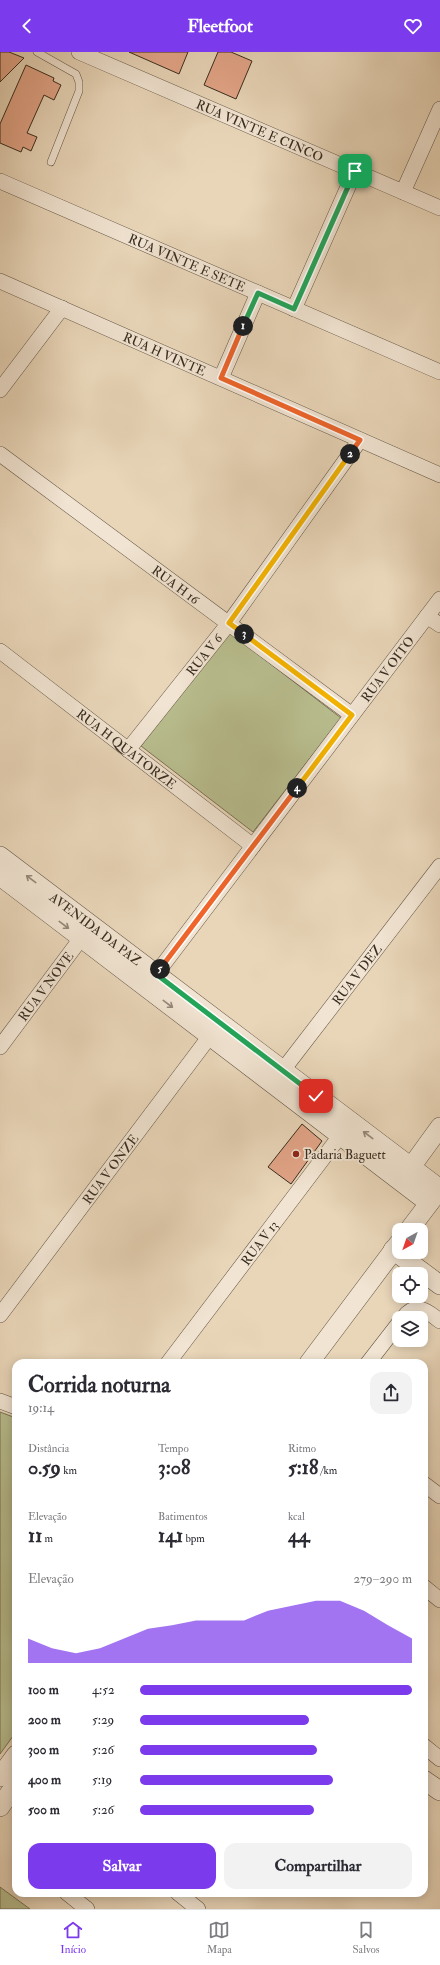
<!DOCTYPE html>
<html lang="pt">
<meta charset="utf-8">
<style>
:root{--surface:#fff;--page:#f2f2f3;--text:#2b2b33;--muted:#7c7c81;--line:#e1e1e2;--accent:#7c3aed}
body{margin:0;font-family:"IM FELL Double Pica",serif;background:var(--page);color:var(--text);height:100vh;display:flex;flex-direction:column;font-size:15px;white-space:nowrap}
*{box-sizing:border-box;margin:0}
p{font-size:13px;color:var(--muted)}
.icon{flex:none;width:22px;height:22px;fill:none;stroke:currentColor;stroke-width:2;stroke-linecap:round;stroke-linejoin:round}
.map{position:relative;flex:1;overflow:hidden}
.panel{position:absolute;left:12px;top:1307px;width:416px;height:538px;display:flex;flex-direction:column;background:var(--surface);border-radius:12px;box-shadow:0 2px 10px #0003}
.panel>*{flex:none}
.needle{width:26px;rotate:220deg}
.controls{position:absolute;left:392px;top:1171px;display:grid;gap:8px}
.controls a{display:grid;place-items:center;width:36px;height:36px;border-radius:8px;background:var(--surface);box-shadow:0 2px 10px #0003;font-size:20px}
.pin{position:absolute;display:grid;place-items:center;width:34px;height:34px;color:#fff;margin:-17px;border-radius:8px;box-shadow:0 2px 6px #0006}
.km{position:absolute;width:20px;height:20px;margin:-10px;border-radius:50%;background:#222;color:#fff;font-size:11px;line-height:20px;text-align:center}
.round{display:grid;place-items:center;flex:none;width:42px;height:42px;border-radius:12px;background:var(--page)}
.overview{display:flex;align-items:center;justify-content:space-between;height:68px;padding:0 16px}
h1{font-size:22px;font-weight:700;line-height:30px}
.stats{display:grid;grid-template-columns:repeat(3,1fr);gap:6px;height:68px;padding:4px 16px}
.stats div{display:grid;align-content:center}
.stats b{font-size:20px;font-weight:700}
.stats small{font-size:11px;font-weight:400}
.stats p{font-size:11px}
.chart{height:112px;padding:8px 16px}
.chart p{display:flex;justify-content:space-between}
.chart svg{width:100%;height:72px;margin-top:4px;fill:var(--accent);opacity:.7}
.action{display:flex;gap:8px;margin-top:auto;padding:8px 16px}
.action a{flex:1;height:46px;border-radius:12px;background:var(--accent);color:#fff;font-size:16px;font-weight:700;line-height:46px;text-align:center}
.action a+a{background:var(--page);color:var(--text)}
ul{padding:0 16px;list-style:none;font-size:13px}
li{display:grid;grid-template-columns:64px 48px 1fr;align-items:center;height:30px}
li i{height:10px;border-radius:5px;background:var(--accent)}
header{display:flex;justify-content:space-between;align-items:center;height:52px;padding:0 16px;background:var(--accent);color:#fff;font-size:18px;font-weight:700}
.tab-bar{display:flex;justify-content:space-around;align-items:center;height:56px;border-top:1px solid var(--line);background:var(--surface);font-size:11px;color:var(--muted)}
.tab-bar a{display:grid;justify-items:center;gap:2px}
.tab-bar .current{color:var(--accent)}
.map>svg:first-child{display:block}
.green{fill:#b8bd8e;stroke:#787456}
.building{fill:#e3a588;stroke:#372c1f}
.lines{fill:none;stroke-linecap:round;stroke-linejoin:round}
.service-casing{stroke:#645646;stroke-width:8}
.minor-casing{stroke:#645646;stroke-width:16}
.tertiary-casing{stroke:#645646;stroke-width:20}
.service{stroke:#f1e4d2;stroke-width:7}
.minor{stroke:#f1e4d2;stroke-width:15}
.tertiary{stroke:#f1e4d2;stroke-width:19}
.oneway{stroke:#948878}
.split-1-casing{stroke:#fff;stroke-width:8}
.split-2-casing{stroke:#fff;stroke-width:8}
.split-3-casing{stroke:#fff;stroke-width:8}
.split-4-casing{stroke:#fff;stroke-width:8}
.split-5-casing{stroke:#fff;stroke-width:8}
.split-6-casing{stroke:#fff;stroke-width:8}
.split-1{stroke:#22a559;stroke-width:5}
.split-2{stroke:#f0652b;stroke-width:5}
.split-3{stroke:#f5b400;stroke-width:5}
.split-4{stroke:#f5b400;stroke-width:5}
.split-5{stroke:#f0652b;stroke-width:5}
.split-6{stroke:#22a559;stroke-width:5}
.poi-dot{fill:#8f2418;stroke:#f1e4d2;stroke-width:1.5}
.labels{text-anchor:middle;stroke-width:3.5;stroke-linejoin:round;paint-order:stroke}
.street-label{font-size:13px;fill:#372c1f;stroke:#f1e4d2}
.poi-label{font-size:13px;fill:#372c1f;stroke:#f1e4d2;text-anchor:start}
</style>
<header><svg class="icon" aria-label="back" viewBox="0 0 24 24"><path d="M15 5l-7 7 7 7"/></svg>Fleetfoot<svg class="icon" aria-label="heart" viewBox="0 0 24 24"><path d="M12 20l-8-8c-3-5 5-10 8-4 3-6 11-1 8 4z"/></svg></header>
<div class="map">
<svg width="440" height="1857" viewBox="0 0 440 1857">
<rect width="100%" height="100%" fill="#e9d6b9"/>
<filter id="stains"><feTurbulence type="fractalNoise" baseFrequency=".005" numOctaves="4"/><feColorMatrix values="0 0 0 0 .2 0 0 0 0 .09 0 0 0 0 .02 0 0 0 .5 -.17"/></filter>
<radialGradient id="worn" r=".72"><stop offset=".6" stop-color="#630" stop-opacity="0"/><stop offset="1" stop-color="#630" stop-opacity=".3"/></radialGradient>
<!-- green -->
<path class="green" d="M229,580l112,86 -88,114 -112,-86z
M0,1360l16,6v314l-16,22z
M0,1835l30,22h-30z"/>
<!-- building -->
<path class="building" d="M0,0h9l15,6 -24,24z
M129,0h59l-9,22z
M218,0h13l21,9 -16,38 -32,-14z
M26,13l28,13 -1,3 8,4 -7,15 -10,-5 -17,38 10,4 -6,14 -8,-4 -2,5 -21,-9v-19z
M302,1072l20,17 -31,43 -23,-17z"/>
<g class="lines">
<defs>
<path id="service" d="M37,0l39,22 3,8v9l-28,71"/>
<g id="minor">
<path id="s1" d="M79,0l361,156"/>
<path id="s2" d="M0,129l440,191"/>
<path d="M403,140l37,-83"/>
<path id="s3" d="M0,229l440,194"/>
<path d="M294,257l61,-138"/>
<path d="M221,326l37,-85"/>
<path d="M0,338l62,-82"/>
<path id="s4" d="M0,402l352,261"/>
<path d="M427,564l13,9"/>
<path id="s5" d="M0,599l253,195"/>
<path id="s6" d="M128,698l101,-127 131,-183"/>
<path id="s7" d="M150,930l290,-383"/>
<path id="s8" d="M0,995l88,-118"/>
<path id="s9" d="M276,1027l164,-213"/>
<path id="s10" d="M0,1263l216,-287"/>
<path d="M403,1266c13,-17 24,-7 37,3"/>
<path id="s11" d="M168,1311l178,-235"/>
<path d="M368,1311l31,-40"/>
<path d="M0,1349l16,6"/>
<path d="M424,1432l16,12"/>
<path d="M424,1535l16,13"/>
<path d="M424,1694l16,13"/>
<path d="M67,1841l20,16"/>
<path d="M178,1841l20,16"/>
</g>
<g id="tertiary">
<path id="s12" d="M0,804l440,333"/>
<path d="M0,824l429,327"/>
<path d="M409,1128l2,-13 29,-40"/>
<path d="M409,1178l28,-37"/>
<path d="M393,1198l47,35"/>
<path d="M309,1311l90,-120"/>
<path d="M0,1725l16,-22"/>
<path d="M424,1728l16,11"/>
<path d="M0,1755l16,-23"/>
</g>
</defs>
<!-- service casing -->
<use href="#service" class="service-casing"/>
<!-- minor casing -->
<use href="#minor" class="minor-casing"/>
<!-- tertiary casing -->
<use href="#tertiary" class="tertiary-casing"/>
<!-- service -->
<use href="#service" class="service"/>
<!-- minor -->
<use href="#minor" class="minor"/>
<!-- tertiary -->
<use href="#tertiary" class="tertiary"/>
</g>
<!-- one-way arrows -->
<defs><path id="oneway-shaft" d="M-6 0H5M1.5-3L5.5 0L1.5 3" fill="none" stroke-width="1.6" stroke-linecap="round" stroke-linejoin="round"/></defs>
<g class="oneway">
<use href="#oneway-shaft" transform="translate(31 827) rotate(-143)"/>
<use href="#oneway-shaft" transform="translate(64 873) rotate(37)"/>
<use href="#oneway-shaft" transform="translate(168 952) rotate(37)"/>
<use href="#oneway-shaft" transform="translate(368 1083) rotate(-143)"/>
</g>
<g class="lines">
<defs>
<path id="split-1" d="M243,274l15,-33 36,16 61,-138"/>
<path id="split-2" d="M243,274l-22,52 139,62 -10,14"/>
<path id="split-3" d="M244,582l-15,-11 121,-169"/>
<path id="split-4" d="M244,582l108,81 -55,73"/>
<path id="split-5" d="M160,917l137,-181"/>
<path id="split-6" d="M160,917l-4,5 160,122"/>
</defs>
<!-- split-1 casing -->
<use href="#split-1" class="split-1-casing"/>
<!-- split-2 casing -->
<use href="#split-2" class="split-2-casing"/>
<!-- split-3 casing -->
<use href="#split-3" class="split-3-casing"/>
<!-- split-4 casing -->
<use href="#split-4" class="split-4-casing"/>
<!-- split-5 casing -->
<use href="#split-5" class="split-5-casing"/>
<!-- split-6 casing -->
<use href="#split-6" class="split-6-casing"/>
<!-- split-1 -->
<use href="#split-1" class="split-1"/>
<!-- split-2 -->
<use href="#split-2" class="split-2"/>
<!-- split-3 -->
<use href="#split-3" class="split-3"/>
<!-- split-4 -->
<use href="#split-4" class="split-4"/>
<!-- split-5 -->
<use href="#split-5" class="split-5"/>
<!-- split-6 -->
<use href="#split-6" class="split-6"/>
</g>
<!-- markers -->
<circle class="poi-dot" cx="296" cy="1102" r="4"/>
<g class="labels">
<!-- street labels -->
<g class="street-label">
<text dy="5" stroke="none"><textPath href="#s1" startOffset="197">RUA VINTE E CINCO</textPath></text>
<text dy="5" stroke="none"><textPath href="#s2" startOffset="204">RUA VINTE E SETE</textPath></text>
<text dy="5" stroke="none"><textPath href="#s3" startOffset="180">RUA H VINTE</textPath></text>
<text dy="5" stroke="none"><textPath href="#s4" startOffset="219">RUA H 16</textPath></text>
<text dy="5" stroke="none"><textPath href="#s6" startOffset="122">RUA V 6</textPath></text>
<text dy="5" stroke="none"><textPath href="#s7" startOffset="393">RUA V OITO</textPath></text>
<text dy="5" stroke="none"><textPath href="#s5" startOffset="160">RUA H QUATORZE</textPath></text>
<text dy="5" stroke="none"><textPath href="#s12" startOffset="120">AVENIDA DA PAZ</textPath></text>
<text dy="5" stroke="none"><textPath href="#s9" startOffset="132">RUA V DEZ</textPath></text>
<text dy="5" stroke="none"><textPath href="#s8" startOffset="76">RUA V NOVE</textPath></text>
<text dy="5" stroke="none"><textPath href="#s10" startOffset="183">RUA V ONZE</textPath></text>
<text dy="5" stroke="none"><textPath href="#s11" startOffset="151">RUA V 13</textPath></text>
</g>
<!-- poi labels -->
<g class="poi-label">
<text x="304" y="1107">Padaria Baguett</text>
</g>
</g>
<rect width="100%" height="100%" filter="url(#stains)"/>
<rect width="100%" height="100%" fill="url(#worn)"/>
</svg>
<div class="controls">
<a><svg class="needle" viewBox="-14 -14 28 28"><path d="M0-13l5 13h-10z" fill="#e53935"/><path d="M0 13l5-13h-10z" fill="#7c7c81"/></svg></a>
<a><svg class="icon" aria-label="locate" viewBox="0 0 24 24"><circle cx="12" cy="12" r="6"/><path d="M12 2v4M12 18v4M2 12h4M18 12h4"/></svg></a>
<a><svg class="icon" aria-label="layers" viewBox="0 0 24 24"><path d="M12 4l9 5-9 5-9-5zM3 14l9 5 9-5"/></svg></a>
</div>
<div class="pin" style="left:355px;top:119px;background:#1e9e55"><svg class="icon" aria-label="arrive" viewBox="0 0 24 24"><path d="M6 21V4h12l-3 4 3 4H6"/></svg></div>
<div class="pin" style="left:316px;top:1044px;background:#d93025"><svg class="icon" aria-label="check" viewBox="0 0 24 24"><path d="M5 12l5 5 9-10"/></svg></div>
<b class="km" style="left:243px;top:274px">1</b>
<b class="km" style="left:350px;top:402px">2</b>
<b class="km" style="left:244px;top:582px">3</b>
<b class="km" style="left:297px;top:736px">4</b>
<b class="km" style="left:160px;top:917px">5</b>
<section class="panel">
<div class="overview"><div><h1>Corrida noturna</h1><p>19:14</p></div><a class="round"><svg class="icon" aria-label="share" viewBox="0 0 24 24"><path d="M12 15V3M7 8l5-5 5 5M5 13v7h14v-7"/></svg></a></div>
<div class="stats">
<div><p>Distância</p><b>0.59<small> km</small></b></div>
<div><p>Tempo</p><b>3:08</b></div>
<div><p>Ritmo</p><b>5:18<small> /km</small></b></div>
</div>
<div class="stats">
<div><p>Elevação</p><b>11<small> m</small></b></div>
<div><p>Batimentos</p><b>141<small> bpm</small></b></div>
<div><p>kcal</p><b>44</b></div>
</div>
<div class="chart"><p><span>Elevação</span>279–290 m</p>
<svg viewBox="0 0 160 44" preserveAspectRatio="none"><path d="M0 44V29L10 35L20 38L30 35L40 29L50 23L60 21L70 18L80 18L90 18L100 12L110 9L120 6L130 6L140 12L150 21L160 29V44z"/></svg>
</div>
<ul>
<li><b>100 m</b>4:52<i style="width:100%"></i></li>
<li><b>200 m</b>5:29<i style="width:62%"></i></li>
<li><b>300 m</b>5:26<i style="width:65%"></i></li>
<li><b>400 m</b>5:19<i style="width:71%"></i></li>
<li><b>500 m</b>5:26<i style="width:64%"></i></li>
</ul>
<div class="action"><a>Salvar</a><a>Compartilhar</a></div>
</section>
</div>
<nav class="tab-bar">
<a class="current"><svg class="icon" aria-label="home" viewBox="0 0 24 24"><path d="M3 11l9-7 9 7M6 9v11h12V9"/></svg>Início</a>
<a><svg class="icon" aria-label="map" viewBox="0 0 24 24"><path d="M3 6l6-2 6 2 6-2v14l-6 2-6-2-6 2zM9 4v14M15 6v14"/></svg>Mapa</a>
<a><svg class="icon" aria-label="saved" viewBox="0 0 24 24"><path d="M7 4h10v16l-5-4-5 4z"/></svg>Salvos</a>
</nav>
